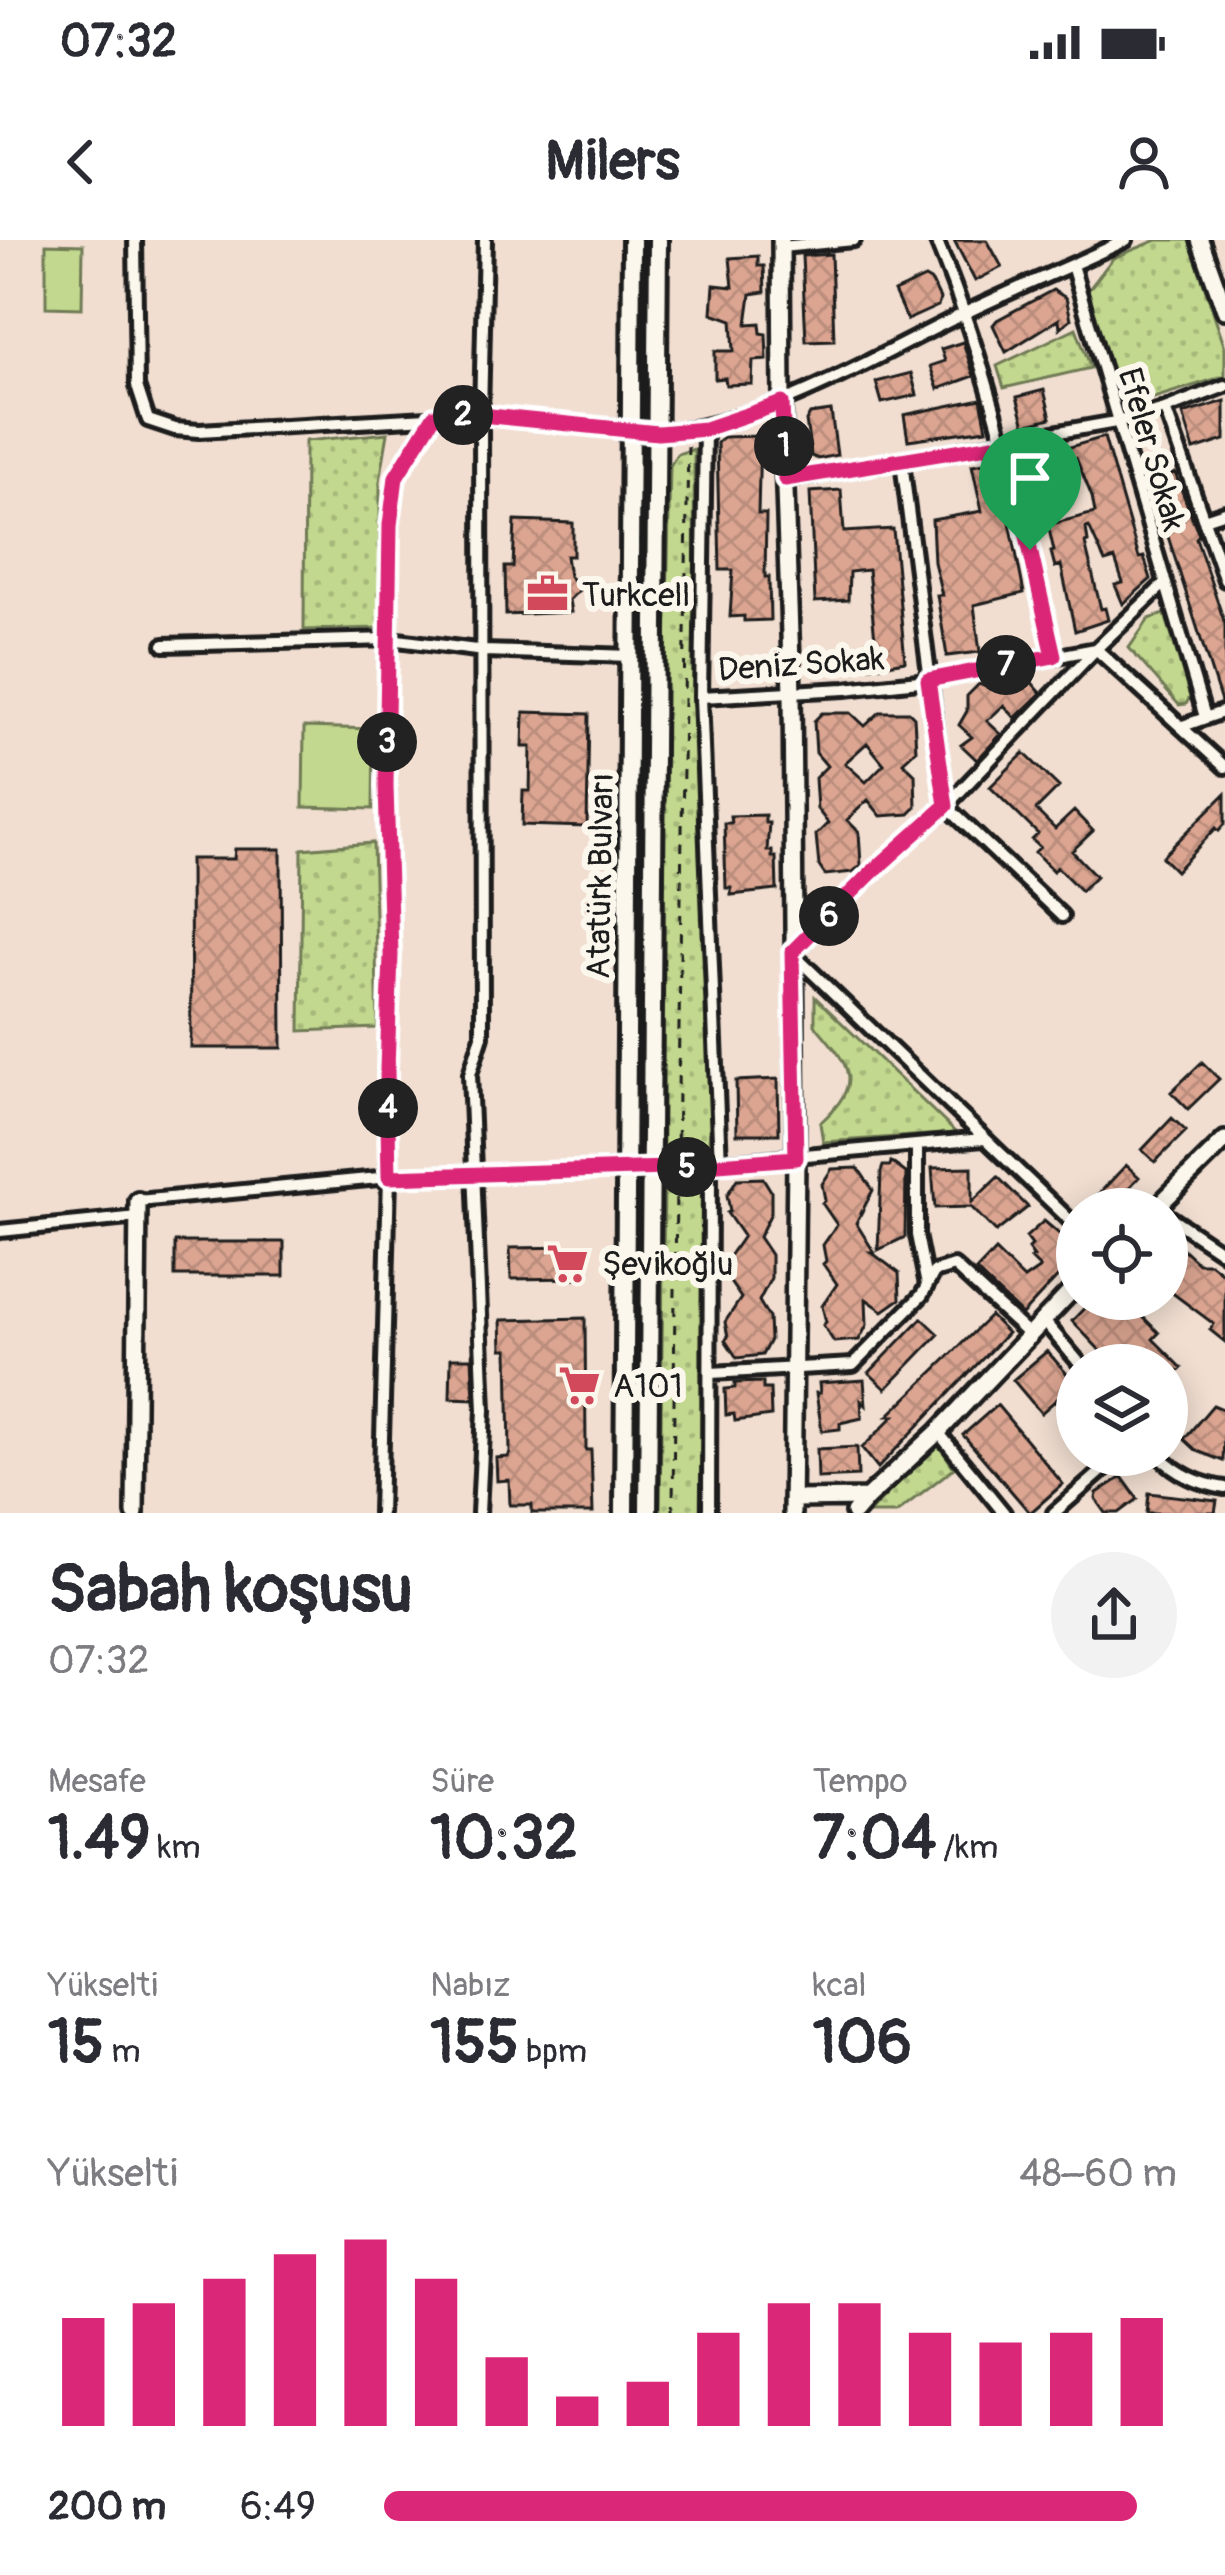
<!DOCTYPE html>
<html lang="tr">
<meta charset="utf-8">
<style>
:root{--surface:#fff;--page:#f2f2f3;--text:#2b2b33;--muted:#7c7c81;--accent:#db2777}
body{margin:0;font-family:Pangolin,sans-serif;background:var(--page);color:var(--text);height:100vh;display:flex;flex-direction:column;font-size:45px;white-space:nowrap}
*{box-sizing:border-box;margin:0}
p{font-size:39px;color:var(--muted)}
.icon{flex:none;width:66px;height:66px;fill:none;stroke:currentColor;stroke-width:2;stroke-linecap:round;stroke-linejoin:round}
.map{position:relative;height:1273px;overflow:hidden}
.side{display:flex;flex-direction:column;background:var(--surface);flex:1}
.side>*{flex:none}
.tools{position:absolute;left:1056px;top:948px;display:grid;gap:24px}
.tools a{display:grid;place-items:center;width:132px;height:132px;border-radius:50%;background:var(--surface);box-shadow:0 6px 30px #0003;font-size:60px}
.pin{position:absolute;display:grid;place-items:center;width:102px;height:102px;color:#fff;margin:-123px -51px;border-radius:50% 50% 50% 0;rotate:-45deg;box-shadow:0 0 12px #0007}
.pin .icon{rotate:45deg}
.km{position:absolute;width:60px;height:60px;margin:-30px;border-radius:50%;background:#222;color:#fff;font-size:33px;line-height:60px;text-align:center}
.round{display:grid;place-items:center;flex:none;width:126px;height:126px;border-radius:63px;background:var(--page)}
.headline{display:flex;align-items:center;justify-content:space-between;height:204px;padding:0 48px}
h1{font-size:66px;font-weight:800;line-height:90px}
.metrics{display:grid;grid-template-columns:repeat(3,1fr);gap:18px;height:204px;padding:12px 48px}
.metrics div{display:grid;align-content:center}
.metrics b{font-size:60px;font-weight:800}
.metrics small{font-size:33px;font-weight:400}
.metrics p{font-size:33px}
.chart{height:336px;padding:24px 48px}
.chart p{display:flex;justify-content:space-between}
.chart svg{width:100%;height:216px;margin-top:12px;stroke:var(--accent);stroke-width:6}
ul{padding:0 48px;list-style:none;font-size:39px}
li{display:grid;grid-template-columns:192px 144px 1fr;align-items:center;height:90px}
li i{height:30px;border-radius:15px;background:var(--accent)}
.status{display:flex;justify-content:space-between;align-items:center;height:84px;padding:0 60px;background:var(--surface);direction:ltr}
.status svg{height:33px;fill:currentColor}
header{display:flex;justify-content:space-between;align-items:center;height:156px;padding:0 48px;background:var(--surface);font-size:54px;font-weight:800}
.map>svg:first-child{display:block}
.grass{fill:#c2d88e;stroke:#6f7a55;stroke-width:3}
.park{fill:url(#park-dots);stroke:#6f7a55;stroke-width:3}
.building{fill:url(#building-cross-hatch);stroke:#1c1c1c;stroke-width:3;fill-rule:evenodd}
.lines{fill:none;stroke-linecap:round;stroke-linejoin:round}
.street-casing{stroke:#1c1c1c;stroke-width:20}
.secondary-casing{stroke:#1c1c1c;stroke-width:24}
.primary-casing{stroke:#1c1c1c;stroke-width:26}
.path{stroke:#1c1c1c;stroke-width:3;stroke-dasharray:9 9;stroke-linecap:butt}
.street{stroke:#fbf7ec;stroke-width:10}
.secondary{stroke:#fbf7ec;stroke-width:15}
.primary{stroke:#fbf7ec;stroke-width:16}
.route-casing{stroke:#fff;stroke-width:24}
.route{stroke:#db2777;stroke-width:15}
.labels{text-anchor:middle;stroke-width:12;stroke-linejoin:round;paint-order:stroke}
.street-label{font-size:33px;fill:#1c1c1c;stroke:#fbf7ec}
.poi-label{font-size:33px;fill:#1c1c1c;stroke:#fbf7ec;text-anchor:start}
</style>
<div class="status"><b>07:32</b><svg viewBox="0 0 49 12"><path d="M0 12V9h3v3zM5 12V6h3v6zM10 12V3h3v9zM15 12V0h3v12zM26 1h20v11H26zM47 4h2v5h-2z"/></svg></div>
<header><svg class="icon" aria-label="back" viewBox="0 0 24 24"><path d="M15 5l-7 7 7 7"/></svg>Milers<svg class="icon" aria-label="person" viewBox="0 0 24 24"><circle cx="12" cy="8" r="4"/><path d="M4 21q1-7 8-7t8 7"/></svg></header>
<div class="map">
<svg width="1225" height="1273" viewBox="0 0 1225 1273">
<defs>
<pattern id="park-dots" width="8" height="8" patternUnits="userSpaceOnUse" patternTransform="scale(3)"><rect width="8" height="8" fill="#c2d88e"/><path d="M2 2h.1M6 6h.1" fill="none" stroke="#a6b97a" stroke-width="1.8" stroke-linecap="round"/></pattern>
<pattern id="building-cross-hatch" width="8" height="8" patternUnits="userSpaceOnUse" patternTransform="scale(3)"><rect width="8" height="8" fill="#dba591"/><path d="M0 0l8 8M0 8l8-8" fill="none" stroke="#bb8d7c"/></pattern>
</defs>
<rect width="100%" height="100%" fill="#f1ded1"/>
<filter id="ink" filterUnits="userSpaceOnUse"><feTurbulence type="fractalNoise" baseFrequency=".00833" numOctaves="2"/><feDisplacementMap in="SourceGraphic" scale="24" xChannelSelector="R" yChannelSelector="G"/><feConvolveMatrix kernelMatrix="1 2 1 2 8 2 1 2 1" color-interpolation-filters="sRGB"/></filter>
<g filter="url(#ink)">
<!-- grass -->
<path class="grass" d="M46,4l37,1 -1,63 -36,-1z
M304,487l70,2 -1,80 -70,-2z"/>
<!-- park -->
<path class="park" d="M1157,0h32l36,107v29l-107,33 -32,-116 27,-35z
M1076,88l15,40 -87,20 -7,-22z
M388,193l-8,48v147l-76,2 1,-189z
M694,209l1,256 16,416 -3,31 -18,6 -27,-1 -1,-314 8,-377 7,-12z
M1165,374l25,83 -4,7 -7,1 -50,-57 20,-29z
M373,603l5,185 -78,3 2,-182z
M815,757l141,136 -133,9 -3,-19c45,-41 30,-57 -5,-98z
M707,934l-7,339h-40l4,-331z
M937,1203l17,25 -58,45h-27z"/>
<!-- building -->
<path class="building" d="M954,0h33l15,27 -27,14z
M831,14l3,86 -28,1 -4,-85z
M758,16v10h6l1,26 -14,2 -4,30 13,-1 1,10 5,1 1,26 -14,1 -1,23 -26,1 -1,-7 -10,1v-28h19l-2,-31 -20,-7 2,-28 19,2 -3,-29z
M925,38l7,4 8,17 -2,7 -31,14 -13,-28z
M1053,50l13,8 5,21 -11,9 -1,-9 -53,33 -13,-27 4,-5z
M963,102l11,34 -36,13 -8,-23 15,-5 -4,-12z
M911,133l6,22 -35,8 -6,-21z
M1044,150l7,28 -26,7 -8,-28z
M981,159l6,30 -79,11 -4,-25z
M1225,161v39l-31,10 -11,-36z
M831,171l6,44 -19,4 -7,-3 -5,-35 4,-7z
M760,196l-2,78h8l-1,63h4l1,43 -26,1v-5l-14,1 3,-47h-13l-3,-127 6,-6z
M1104,197l35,121 5,-1 7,22 -28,25 -8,-19 8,-2 -8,-24 -10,3 -16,-35 -3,1 2,14 -3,1 16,66 4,-1 3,12 -33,11 -14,-66 -6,2 -4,-15 3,-1 -6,-26 47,-12 -3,-16 -16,-39 -50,10 -3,-17 35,-8 2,7z
M998,221l26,132 -50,12 6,47 -33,4 -10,-61h5l-8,-33 -2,-42 50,-9 -10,-46z
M1175,233l24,62 -3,3 29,86v77l-4,1 -57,-178 -4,1 -6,-17 5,-1 -9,-26z
M841,250l3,42 49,-3 12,132 -34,6 -2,-17 7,-1 -8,-79 -19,2 -1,28 -33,2 -5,-110z
M515,281l58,2v33h-7l3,20 12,12 -12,12 2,12 -65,3 -1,-48h8z
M1005,438l10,11 13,-11 13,15 -26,25 -11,-13 -17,16 14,13 -24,26 -16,-15 11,-8 -13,-12 8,-14v-15l12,-12 12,5z
M524,472l65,2 -2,113 -65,-2 1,-34h7l1,-44h-8z
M880,472h29l5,5 2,33 -13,12 12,12 1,33 -7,7 -28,2 -13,-16 -21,20 12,12 2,33 -8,7 -28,3 -6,-9 -3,-31 12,-12 -11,-14 -2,-31 12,-12 -11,-13 -2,-32 8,-8h29l14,13zM867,503l17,21 -18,18 -21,-19z
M1024,513l35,34 -23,23 19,19 19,-18 19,20 -21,20 24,25 -15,15 -24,-24 -4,4 -18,-19 5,-5 -8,-7 6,-6 -48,-47z
M1225,554v30l-6,7 -3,-3 -40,43 -14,-14z
M765,575v8h4l-2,28h5v6h4l1,33 -46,5v-7h-5l-2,-65h7l-1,-7z
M235,609h46l1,199h-91l-1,-189h44z
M1202,822l17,17 -31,30 -17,-17z
M778,839l1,55h-42l-1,-53z
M1172,878l14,13 -31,31 -13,-12z
M891,922l15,11 -1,64 -27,13 3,-78 2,-6h7z
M1126,925l13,12 -30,32 -13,-12z
M972,927v35l26,-25 30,30 -32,25 -25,-25 -36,1 -3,-40z
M858,928l15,22 -17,33 18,29h-3l28,21 1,26 -17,12 -17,-12 1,26 -8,15 -25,2 -11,-17 3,-3 -4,-16 15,-22 -14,-20 3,-3 -3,-16 14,-20 -15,-22 3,-3 -3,-16 10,-15z
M763,938l8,13v22l-12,24 12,18v23l-12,23 10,17 1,22 -8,15 -25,3 -12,-18 3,-3 -3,-15 16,-24 -14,-20 3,-3 -3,-16 16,-23 -16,-23 3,-2 -3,-16 10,-16z
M1044,981l26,22 7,-6v19l-55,59 -46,-44 19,-20 29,28 16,-11 -9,-9 3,-2 -6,-8 4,-4 -6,-8z
M1167,994l31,29h12l15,12v67l-15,-12 4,-6 -47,-35z
M175,1002h109v34h-109z
M576,1007l1,31 -66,1 -1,-31z
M1093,1059h32l34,34 -6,6 29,29 -15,15v-18h-53l-42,-44z
M990,1076l17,17 -129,135 -16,-20 32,-32h-6z
M585,1078l1,132h5l2,63h-61v-8h-22l-1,-25 -12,1 -1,-23 12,-1 2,-4 -2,-104h-6l-1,-29z
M922,1078l17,16 -53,55 -17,-16z
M1047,1111l28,32 -34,30 -28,-33z
M451,1118h21l2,41 -24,-1z
M864,1140l2,25 -5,-5 1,18 -22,5v6l-18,2 -6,-38h4l-1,-10z
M763,1142v7h7l1,27 -36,5 -1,-7 -8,1 -1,-26 10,-1v-5z
M997,1165l66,79 -33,29 -67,-78z
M1213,1165l12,5 -2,51 -26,-10 -13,-12z
M857,1207l1,29 -40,2 -1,-29z
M1122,1237l16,22 -19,14h-13l-10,-14 1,-6z
M1149,1253l68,8 -2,12h-68z"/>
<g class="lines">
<defs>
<path id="street" d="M135,0l2,146 11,34 27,9 24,2 282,-16 151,15
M936,0c56,134 86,275 118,416
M781,7l73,-7
M1072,25l133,452
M1165,169l60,171
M705,189l-4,268 19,467
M658,193c109,-10 203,-69 299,-116 56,-28 113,-50 169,-77
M902,222l44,344 116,110
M786,240l330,-58 49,-13 60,-23
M1204,279l21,-7
M164,405l226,-6 94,12 147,5
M701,457l144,-8 83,-9 168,-31 68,-65
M1183,486l42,-15
M917,905v90l10,50
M651,929l332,-30
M138,961l251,-24 236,-8
M1167,975l58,39
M1077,987l-285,-274 78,-79 76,-68 150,-157 129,118
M0,991l138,-14
M1043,1080l38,45
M711,1133l142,-8 69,-70 12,-23 20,-6 75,69
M938,1192l66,81
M1158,1215c20,19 40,29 67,33
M380,1273l9,-336 -2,-108 4,-114 -5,-169 4,-261 6,-48 38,-61
M479,1273l5,-103 -14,-336 12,-38 -1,-621 4,-175
M709,1273l1,-348
M1054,1273l66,-58"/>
<path id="secondary" d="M781,0l1,163 10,289 4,466 -4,355
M1200,0l25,70
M1155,969l70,-69
M867,1258l71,-66 139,-147
M793,1259l74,-1 -13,15
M135,1273l3,-312"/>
<path id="primary" d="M624,1273l8,-1273
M648,1273l10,-1273"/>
</defs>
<!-- street casing -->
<use href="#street" class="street-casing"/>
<!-- secondary casing -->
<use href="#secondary" class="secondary-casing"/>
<!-- primary casing -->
<use href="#primary" class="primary-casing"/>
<!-- path -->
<path class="path" d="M677,917l11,-716
M673,1273l3,-334"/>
<!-- street -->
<use href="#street" class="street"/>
<!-- secondary -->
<use href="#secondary" class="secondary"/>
<!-- primary -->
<use href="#primary" class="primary"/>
</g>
</g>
<g class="lines" filter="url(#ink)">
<defs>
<path id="route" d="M782,163l3,76 221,-36 48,213 -126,24 18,126 -76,68 -78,78 4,206 -130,10 -277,9 -2,-108 4,-114 -5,-169 4,-261 6,-48 38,-61 47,-1 177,18 47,-4z"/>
</defs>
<!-- route casing -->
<use href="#route" class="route-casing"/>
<!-- route -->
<use href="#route" class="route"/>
</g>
<!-- icons -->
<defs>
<symbol id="office-bare" viewBox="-9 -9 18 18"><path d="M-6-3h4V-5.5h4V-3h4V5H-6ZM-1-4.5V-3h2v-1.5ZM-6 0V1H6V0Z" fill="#d1495b" stroke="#fbf7ec" stroke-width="2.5" paint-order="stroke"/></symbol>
<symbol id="supermarket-bare" viewBox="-9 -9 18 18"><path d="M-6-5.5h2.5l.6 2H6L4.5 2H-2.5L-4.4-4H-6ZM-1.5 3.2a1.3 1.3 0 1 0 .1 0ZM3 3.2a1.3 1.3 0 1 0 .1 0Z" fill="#d1495b" stroke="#fbf7ec" stroke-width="2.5" paint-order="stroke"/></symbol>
</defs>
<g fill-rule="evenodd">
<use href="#office-bare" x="518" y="324" width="59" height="59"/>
<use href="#supermarket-bare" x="538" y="994" width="59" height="59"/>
<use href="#supermarket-bare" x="550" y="1116" width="59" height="59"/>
</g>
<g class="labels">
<!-- street labels -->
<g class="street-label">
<text transform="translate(1153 209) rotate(74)" y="12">Efeler Sokak</text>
<text transform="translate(801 423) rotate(-4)" y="12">Deniz Sokak</text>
<text transform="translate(599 636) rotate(-89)" y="12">Atatürk Bulvarı</text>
</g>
<!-- poi labels -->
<g class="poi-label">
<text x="582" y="366">Turkcell</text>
<text x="602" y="1035">Şevikoğlu</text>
<text x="613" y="1157">A101</text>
</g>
</g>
</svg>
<div class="tools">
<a><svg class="icon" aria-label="locate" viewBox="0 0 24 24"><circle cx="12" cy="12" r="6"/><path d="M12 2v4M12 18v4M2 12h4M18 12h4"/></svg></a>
<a><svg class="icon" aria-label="layers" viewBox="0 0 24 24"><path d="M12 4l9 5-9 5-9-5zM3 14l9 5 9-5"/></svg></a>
</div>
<div class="pin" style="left:1030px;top:310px;background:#1e9e55"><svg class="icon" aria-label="arrive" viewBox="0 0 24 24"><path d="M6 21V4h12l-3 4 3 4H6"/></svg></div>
<b class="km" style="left:784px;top:206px">1</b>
<b class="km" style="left:463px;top:175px">2</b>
<b class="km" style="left:387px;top:502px">3</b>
<b class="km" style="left:388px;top:868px">4</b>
<b class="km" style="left:687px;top:927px">5</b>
<b class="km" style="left:829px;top:676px">6</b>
<b class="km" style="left:1006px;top:425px">7</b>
</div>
<section class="side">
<div class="headline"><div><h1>Sabah koşusu</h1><p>07:32</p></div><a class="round"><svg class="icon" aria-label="share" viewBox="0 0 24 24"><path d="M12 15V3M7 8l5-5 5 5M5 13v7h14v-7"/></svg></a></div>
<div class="metrics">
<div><p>Mesafe</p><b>1.49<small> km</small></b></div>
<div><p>Süre</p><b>10:32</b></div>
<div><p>Tempo</p><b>7:04<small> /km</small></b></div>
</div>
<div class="metrics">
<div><p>Yükselti</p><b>15<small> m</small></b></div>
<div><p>Nabız</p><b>155<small> bpm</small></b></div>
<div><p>kcal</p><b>106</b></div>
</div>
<div class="chart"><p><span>Yükselti</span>48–60 m</p>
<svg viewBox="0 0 160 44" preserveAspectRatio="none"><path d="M5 44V22M15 44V19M25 44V14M35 44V9M45 44V6M55 44V14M65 44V30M75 44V38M85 44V35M95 44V25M105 44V19M115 44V19M125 44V25M135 44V27M145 44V25M155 44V22"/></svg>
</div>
<ul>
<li><b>200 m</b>6:49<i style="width:95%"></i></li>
</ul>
</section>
